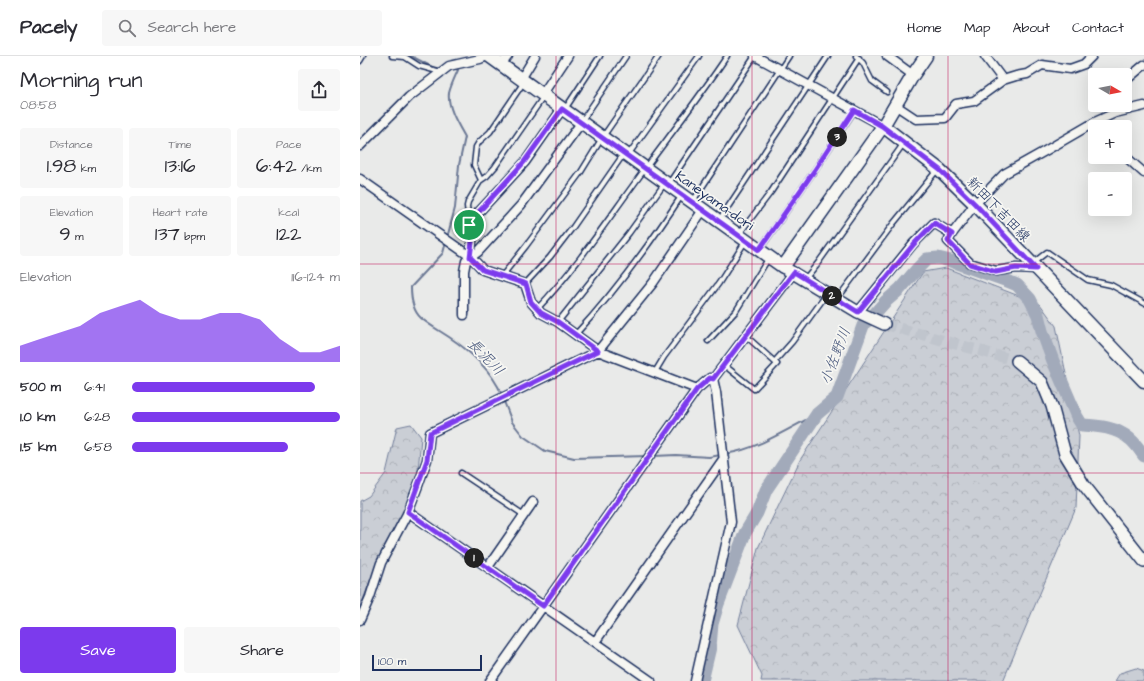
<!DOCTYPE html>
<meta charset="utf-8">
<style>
:root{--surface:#fff;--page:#f7f7f7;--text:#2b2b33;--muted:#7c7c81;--line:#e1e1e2;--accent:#7c3aed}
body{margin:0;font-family:"Architects Daughter","Klee One",sans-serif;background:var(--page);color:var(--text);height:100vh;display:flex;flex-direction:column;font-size:15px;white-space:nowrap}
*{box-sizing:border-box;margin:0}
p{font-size:13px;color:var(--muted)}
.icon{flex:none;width:22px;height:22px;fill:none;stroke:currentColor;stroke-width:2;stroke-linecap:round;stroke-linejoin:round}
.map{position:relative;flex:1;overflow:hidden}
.side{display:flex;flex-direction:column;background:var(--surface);width:360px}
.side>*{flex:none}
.needle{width:26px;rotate:99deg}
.buttons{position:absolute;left:728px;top:12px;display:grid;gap:8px}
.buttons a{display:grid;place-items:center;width:44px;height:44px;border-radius:4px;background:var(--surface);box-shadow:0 4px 16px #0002;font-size:20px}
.scale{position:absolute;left:12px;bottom:10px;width:110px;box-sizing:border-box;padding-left:4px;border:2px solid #1b2f5e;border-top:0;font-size:11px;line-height:14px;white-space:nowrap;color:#1b2f5e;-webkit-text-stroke:3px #f6f6f2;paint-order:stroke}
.pin{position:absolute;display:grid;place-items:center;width:34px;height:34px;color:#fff;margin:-17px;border:2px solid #fff;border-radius:50%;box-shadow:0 1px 4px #0007}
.km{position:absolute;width:20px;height:20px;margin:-10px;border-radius:50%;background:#222;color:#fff;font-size:11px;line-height:20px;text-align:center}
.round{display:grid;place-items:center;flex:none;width:42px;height:42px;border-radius:4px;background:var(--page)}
.summary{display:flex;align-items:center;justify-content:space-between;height:68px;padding:0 20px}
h1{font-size:22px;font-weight:600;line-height:30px}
.stats{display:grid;grid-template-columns:repeat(3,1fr);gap:6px;height:68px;padding:4px 20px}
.stats div{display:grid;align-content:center;border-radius:4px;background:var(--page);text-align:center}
.stats b{font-size:20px;font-weight:600}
.stats small{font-size:11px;font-weight:400}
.stats p{font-size:11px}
.chart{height:112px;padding:8px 20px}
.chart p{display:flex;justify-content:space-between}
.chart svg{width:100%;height:72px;margin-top:4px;fill:var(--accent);opacity:.7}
.cta{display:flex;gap:8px;margin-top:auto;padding:8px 20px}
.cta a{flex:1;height:46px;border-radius:4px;background:var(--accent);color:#fff;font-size:16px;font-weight:600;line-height:46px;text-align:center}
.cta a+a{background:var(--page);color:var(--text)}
ul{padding:0 20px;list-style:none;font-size:13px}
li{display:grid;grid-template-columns:64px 48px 1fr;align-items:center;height:30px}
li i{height:10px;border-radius:5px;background:var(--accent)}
header{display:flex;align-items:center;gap:24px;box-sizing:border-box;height:56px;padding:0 20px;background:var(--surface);border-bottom:1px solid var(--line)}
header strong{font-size:19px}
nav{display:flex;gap:22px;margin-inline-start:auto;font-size:14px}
.search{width:280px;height:36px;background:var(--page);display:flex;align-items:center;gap:10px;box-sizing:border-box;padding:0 14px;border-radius:4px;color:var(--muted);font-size:15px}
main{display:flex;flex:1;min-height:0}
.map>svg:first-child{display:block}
.forest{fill:url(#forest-crowns);stroke:#727e9a}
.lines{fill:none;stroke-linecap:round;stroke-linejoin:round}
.stream{stroke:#6c7995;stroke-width:2}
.river{stroke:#a2aaba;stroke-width:13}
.tertiary-tunnel{stroke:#c0c5cd;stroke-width:11;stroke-dasharray:11 5.5;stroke-linecap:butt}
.service-casing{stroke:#1b2f5e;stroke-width:7}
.minor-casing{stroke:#1b2f5e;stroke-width:11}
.tertiary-casing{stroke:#1b2f5e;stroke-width:14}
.secondary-casing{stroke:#1b2f5e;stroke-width:15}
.service{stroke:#f6f6f2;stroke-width:4}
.minor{stroke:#f6f6f2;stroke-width:8}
.tertiary{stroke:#f6f6f2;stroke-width:11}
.secondary{stroke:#f6f6f2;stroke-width:12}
.route-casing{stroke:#fff;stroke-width:8}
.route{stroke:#7c3aed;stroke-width:5}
.grid{fill:none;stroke:#c2185b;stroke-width:1;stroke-opacity:0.55}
.labels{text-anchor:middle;stroke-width:3.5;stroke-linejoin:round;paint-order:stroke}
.street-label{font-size:14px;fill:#1b2f5e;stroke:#f6f6f2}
.water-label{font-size:15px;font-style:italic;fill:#44547a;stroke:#f6f6f2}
</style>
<header>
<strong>Pacely</strong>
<div class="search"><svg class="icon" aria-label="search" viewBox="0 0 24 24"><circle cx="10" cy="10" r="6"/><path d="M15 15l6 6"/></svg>Search here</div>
<nav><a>Home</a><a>Map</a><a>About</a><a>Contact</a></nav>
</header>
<main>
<section class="side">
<div class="summary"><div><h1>Morning run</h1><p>08:58</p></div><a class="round"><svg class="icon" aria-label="share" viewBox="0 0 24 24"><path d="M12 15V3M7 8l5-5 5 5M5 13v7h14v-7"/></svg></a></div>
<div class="stats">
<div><p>Distance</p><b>1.98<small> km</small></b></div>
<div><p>Time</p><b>13:16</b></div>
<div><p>Pace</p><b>6:42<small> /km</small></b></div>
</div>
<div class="stats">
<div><p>Elevation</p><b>9<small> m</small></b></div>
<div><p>Heart rate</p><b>137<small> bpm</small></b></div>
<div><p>kcal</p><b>122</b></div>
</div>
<div class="chart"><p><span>Elevation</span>116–124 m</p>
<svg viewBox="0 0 160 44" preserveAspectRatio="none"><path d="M0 44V34L10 30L20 26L30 22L40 14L50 10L60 6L70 14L80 18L90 18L100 14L110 14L120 18L130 30L140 38L150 38L160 34V44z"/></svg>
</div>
<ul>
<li><b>500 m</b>6:41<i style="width:88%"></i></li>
<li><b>1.0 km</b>6:28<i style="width:100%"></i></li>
<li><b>1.5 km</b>6:58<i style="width:75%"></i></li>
</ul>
<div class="cta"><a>Save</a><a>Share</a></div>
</section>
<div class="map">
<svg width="784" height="625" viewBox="0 0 784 625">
<defs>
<pattern id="forest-crowns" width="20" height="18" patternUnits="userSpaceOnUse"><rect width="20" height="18" fill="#caced5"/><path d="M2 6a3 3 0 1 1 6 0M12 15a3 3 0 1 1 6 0" fill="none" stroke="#adb1b9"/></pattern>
</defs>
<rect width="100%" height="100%" fill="#e9eae9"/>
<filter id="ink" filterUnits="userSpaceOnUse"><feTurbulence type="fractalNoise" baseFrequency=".025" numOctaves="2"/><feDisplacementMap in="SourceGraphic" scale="8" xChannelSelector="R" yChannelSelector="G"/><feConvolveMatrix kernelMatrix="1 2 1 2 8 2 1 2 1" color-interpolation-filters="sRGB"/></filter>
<g filter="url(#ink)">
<!-- forest -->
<path class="forest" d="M586,212l94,36 16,22 23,110 -3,72 -73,173h-242l1,-5 -24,-51 20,-77 42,-88 123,-188z
M51,368l10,13 -3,34 -12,37 -36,73 -10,27v-107l9,-5 17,-23 11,-46z
M776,612l8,3v10h-29l5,-8z"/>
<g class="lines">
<!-- stream -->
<path class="stream" d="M51,0l25,13 5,-1
M87,182l8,-30 4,-43 6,-28c-6,-11 -18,-30 -16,-44 2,-8 6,-16 9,-23l-4,-2
M86,186l-3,11 -32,34c0,10 2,24 10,31 8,7 19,13 28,19 21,14 44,35 53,58
M143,343l9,23 11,14 22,15 29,7 73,-2
M365,398c33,-5 63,-25 92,-40
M294,400l22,-1 33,2 12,-2"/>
<!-- river -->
<path class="river" d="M342,625l8,-34 2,-23 6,-20 27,-71 12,-20 9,-23 51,-76 20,-17 27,-74 5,-3 16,-18 15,-13 18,-21 9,-9 11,-1 13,3 54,19 12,5 13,14 8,16 4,16 11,30 24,56 5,8c17,1 34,2 48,14 5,4 10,11 14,17"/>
<!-- tertiary-tunnel -->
<path class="tertiary-tunnel" d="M524,268l133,37"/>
<defs>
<path id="service" d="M32,0l13,1 14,9 22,6
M496,0l7,7 9,18 15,11
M0,5l3,-5
M205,53l35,-53
M221,66l45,-66
M268,99l71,-99
M121,124l-7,-15 2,-18 3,-5 11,-10 34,-50
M309,127l86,-127
M333,145l96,-145
M360,163l108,-163
M109,168l-2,-18 1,-4 13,-22 6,-4 8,-9 49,-71
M379,178l32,-42 88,-134
M400,193l54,-78 40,-60
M673,207l14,-11 41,28 23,5 33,18
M142,220l24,-30 55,-74 21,-34 57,-82
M445,223l13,-16 86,-120
M165,228l25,-27 23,-30 50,-72
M478,242l55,-74 45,-55
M177,253c41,-43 73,-93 108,-140 28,-38 56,-74 82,-113
M198,266l71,-89 36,-50
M215,279c40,-43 75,-91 107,-140
M348,285l28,-30 32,-52
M415,305l17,-19 34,-47
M364,309l30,24 23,-25 -31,-28
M295,316l9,-15 55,-74 26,-41
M101,417l63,42"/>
<path id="minor" d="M395,0l128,70
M527,0l26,19
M625,0l18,24
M141,9l7,-9
M161,23l14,-23
M765,25l19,-16
M182,39l26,-39
M535,49l21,14 29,-1 11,-14 18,-3 29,-21 13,-4 11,-2 15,-9 28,4 14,-5 8,-8
M0,90l49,-49 40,-31 31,-7 7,-3
M765,100l19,17
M0,123l111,78 12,13 42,14 6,18 10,11 17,9 40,29 99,38
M592,178l23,-30 29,-30 41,-23 50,-29 20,-9 29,-7
M111,201l7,-5 43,-47 60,-82
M498,256l55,-68 21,-21 18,11 -4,7 22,22 26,8 20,-3 20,1
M104,259v-44l2,-10 4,-4 2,-16 -3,-16 7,-10 49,-53 37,-53
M48,456l243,169
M128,511l45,-65
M0,564l10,-23 11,-34 27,-51 11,-29 8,-23 3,-27 168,-82 55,-68 50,-73
M235,586l129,-184
M130,625l207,-292 13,-11 3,1 81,-107
M335,625l36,-159 -15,-130 -3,-13"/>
<path id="tertiary" d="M423,211l75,45 26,12
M657,305l25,21 10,24 13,48 19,31 60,76"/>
<path id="secondary" d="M129,0l294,211 100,-141 30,-51 13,-19
M523,70l57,44 35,34 169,177"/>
</defs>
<!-- service casing -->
<use href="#service" class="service-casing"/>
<!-- minor casing -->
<use href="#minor" class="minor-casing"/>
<!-- tertiary casing -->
<use href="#tertiary" class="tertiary-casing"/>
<!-- secondary casing -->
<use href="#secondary" class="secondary-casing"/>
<!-- service -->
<use href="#service" class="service"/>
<!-- minor -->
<use href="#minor" class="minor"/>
<!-- tertiary -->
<use href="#tertiary" class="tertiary"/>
<!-- secondary -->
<use href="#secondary" class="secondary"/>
</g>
</g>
<g class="lines" filter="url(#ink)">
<defs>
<path id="route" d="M202,53l197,141 55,-79 40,-61 28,16 58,44 35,34 61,65 -20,-1 -20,4 -26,-8 -22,-23 4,-7 -18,-11 -20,21 -56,68 -64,-40 -81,107 -3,-1 -13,11 -154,217 -135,-94 19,-52 3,-27 168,-82 -40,-29 -17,-9 -10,-11 -5,-18 -43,-14 -13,-13 2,-15 -3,-17 7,-10 48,-53z"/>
</defs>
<!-- route casing -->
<use href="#route" class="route-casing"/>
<!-- route -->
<use href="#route" class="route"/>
</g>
<!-- grid -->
<path class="grid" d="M196,0v625M392,0v625M588,0v625M0,208h784M0,417h784"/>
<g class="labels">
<!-- street labels -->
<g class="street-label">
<text transform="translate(355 144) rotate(35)" y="5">Kaneyama-dori</text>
<text transform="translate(639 153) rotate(46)" y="5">新田下吉田線</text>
</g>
<!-- water labels -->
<g class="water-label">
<text transform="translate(475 300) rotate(-69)" y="5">小佐野川</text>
<text transform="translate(126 301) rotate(46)" y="5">長泥川</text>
</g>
</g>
</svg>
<div class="buttons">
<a><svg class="needle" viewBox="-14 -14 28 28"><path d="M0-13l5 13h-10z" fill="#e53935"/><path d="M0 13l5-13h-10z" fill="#7c7c81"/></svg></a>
<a>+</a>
<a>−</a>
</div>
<div class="scale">100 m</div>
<div class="pin" style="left:109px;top:169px;background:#1e9e55"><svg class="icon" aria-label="arrive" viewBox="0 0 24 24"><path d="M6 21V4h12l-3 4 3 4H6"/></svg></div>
<b class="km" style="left:114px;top:502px">1</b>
<b class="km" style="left:472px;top:240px">2</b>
<b class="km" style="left:477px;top:81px">3</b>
</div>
</main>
